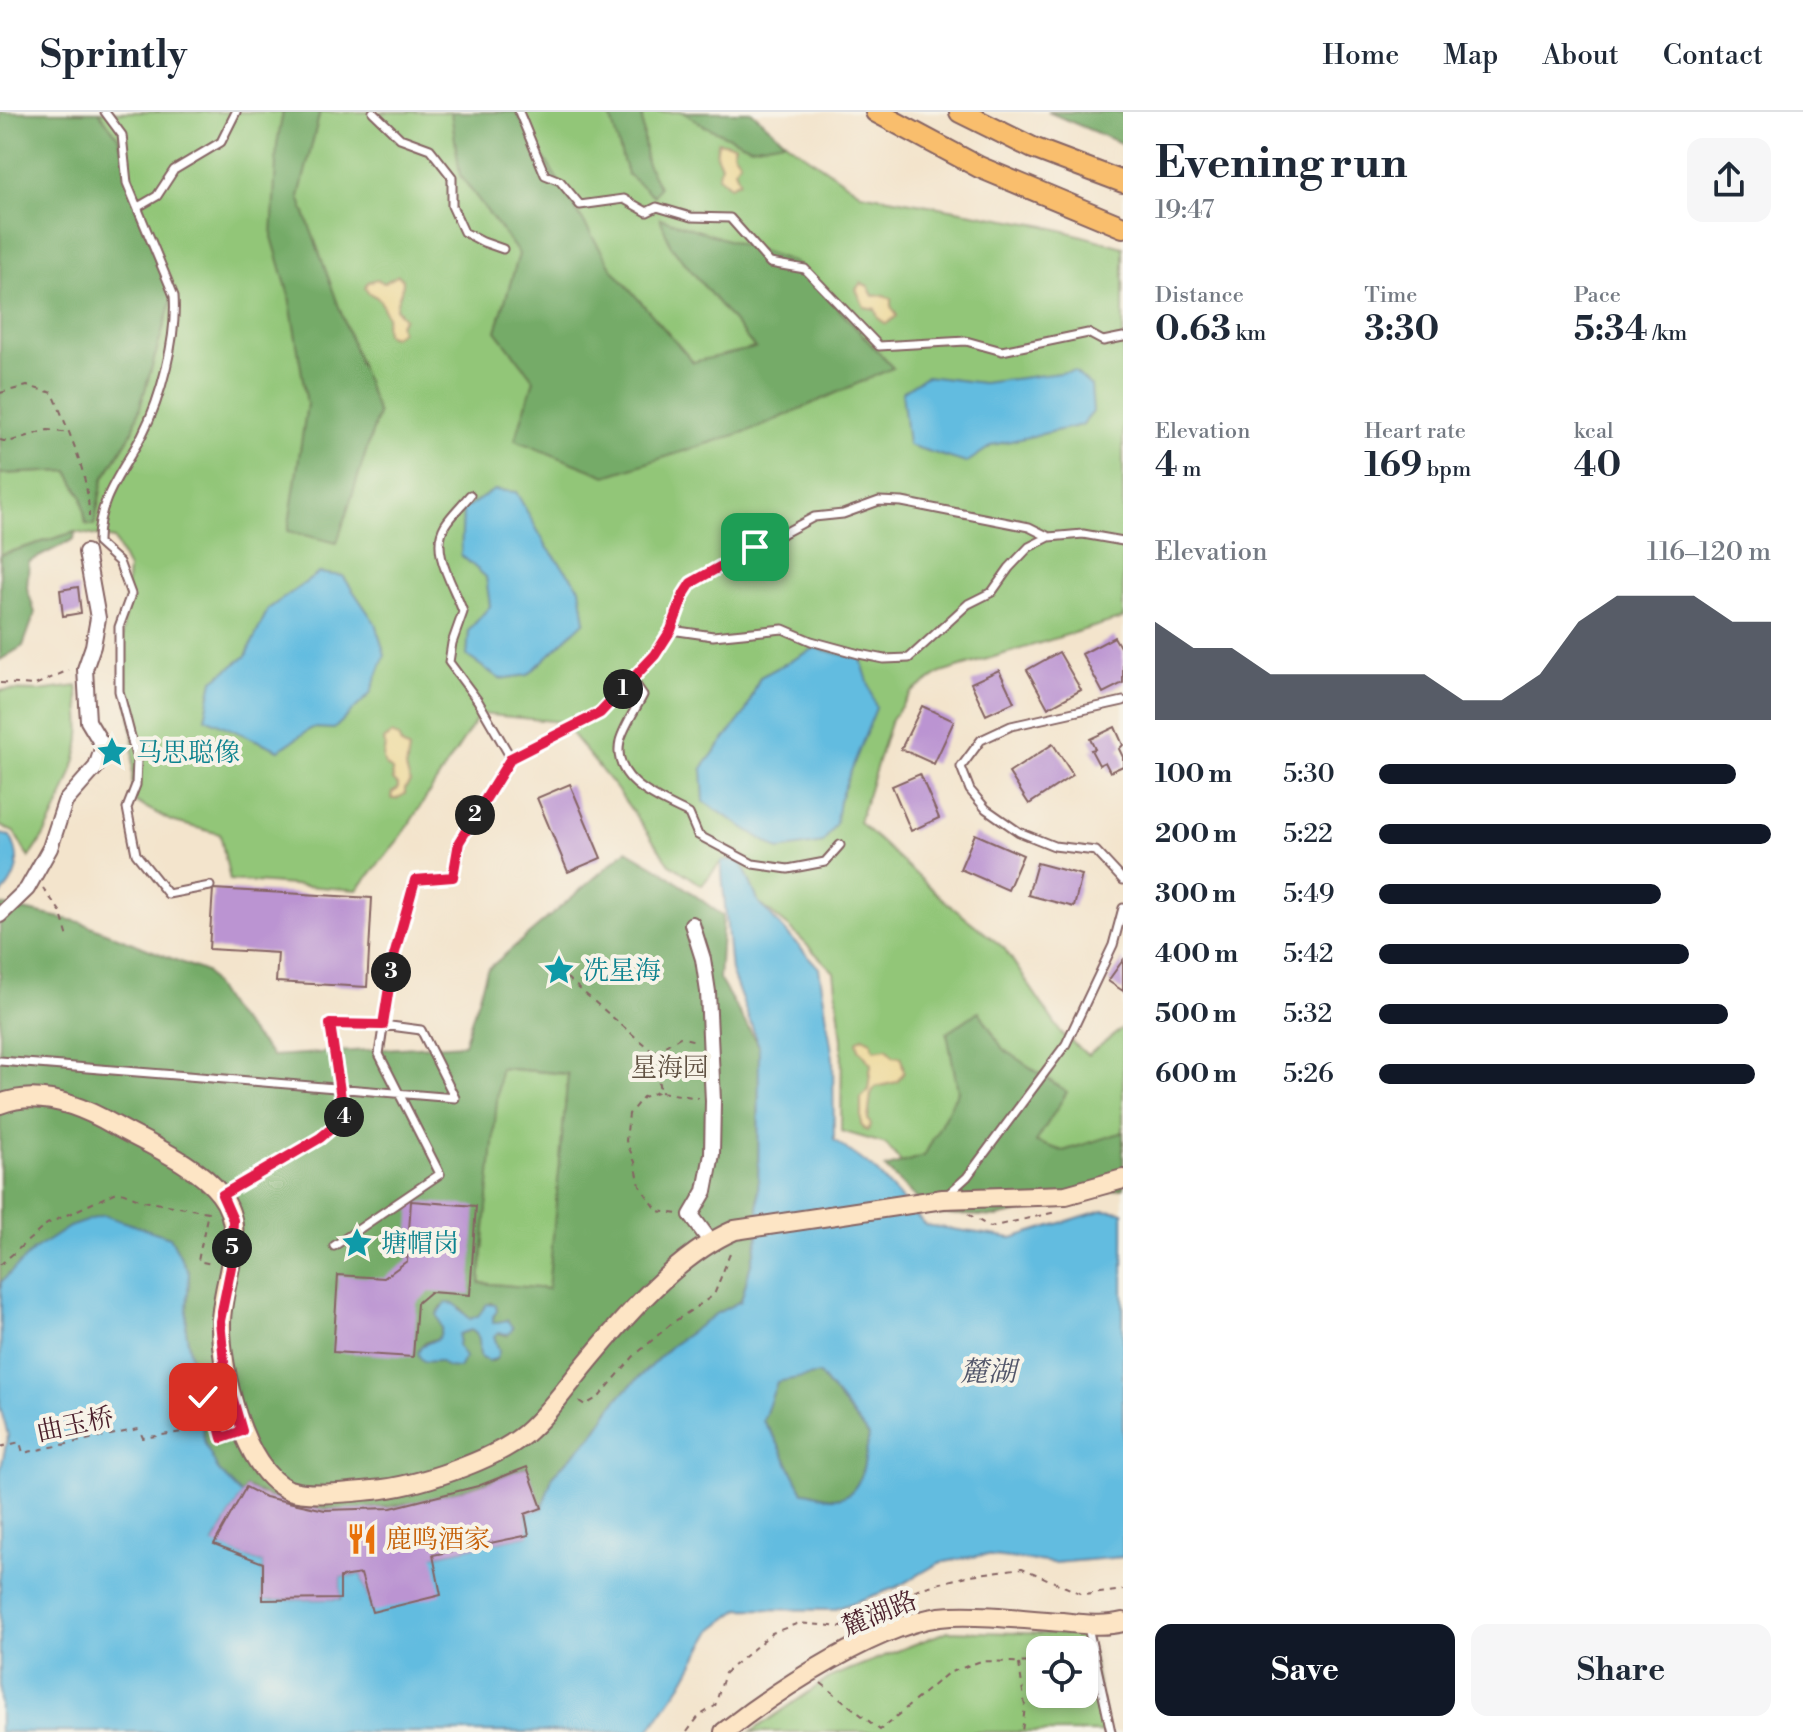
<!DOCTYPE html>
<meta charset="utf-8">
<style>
:root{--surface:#fff;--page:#f6f6f7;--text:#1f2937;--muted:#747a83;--line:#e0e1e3;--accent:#111827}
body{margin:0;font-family:"Libre Bodoni","Noto Serif SC",serif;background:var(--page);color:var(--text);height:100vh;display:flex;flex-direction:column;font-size:30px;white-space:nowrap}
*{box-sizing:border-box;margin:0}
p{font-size:26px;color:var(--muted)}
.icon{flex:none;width:44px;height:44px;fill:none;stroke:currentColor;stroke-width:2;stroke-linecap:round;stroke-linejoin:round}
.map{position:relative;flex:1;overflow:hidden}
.sheet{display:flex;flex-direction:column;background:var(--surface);width:680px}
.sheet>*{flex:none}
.controls{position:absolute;left:1026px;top:1524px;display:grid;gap:16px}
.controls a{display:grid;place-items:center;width:72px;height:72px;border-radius:16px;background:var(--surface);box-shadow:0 4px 12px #0003;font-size:40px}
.pin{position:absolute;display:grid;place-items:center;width:68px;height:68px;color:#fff;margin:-34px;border-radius:16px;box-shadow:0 4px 12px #0006}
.km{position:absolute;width:40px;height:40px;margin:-20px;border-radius:50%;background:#222;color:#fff;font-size:22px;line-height:40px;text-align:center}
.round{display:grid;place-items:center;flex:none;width:84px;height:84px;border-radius:16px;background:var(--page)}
.head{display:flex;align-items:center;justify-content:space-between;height:136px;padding:0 32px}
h1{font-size:44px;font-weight:700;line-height:60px}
.stats{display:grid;grid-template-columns:repeat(3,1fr);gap:12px;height:136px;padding:8px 32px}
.stats div{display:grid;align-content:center}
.stats b{font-size:34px;font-weight:700}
.stats small{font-size:22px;font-weight:400}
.stats p{font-size:22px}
.chart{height:224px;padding:16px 32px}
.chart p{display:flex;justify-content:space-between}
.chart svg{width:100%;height:144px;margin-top:8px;fill:var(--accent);opacity:.7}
.cta{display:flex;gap:16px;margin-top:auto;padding:16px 32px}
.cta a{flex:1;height:92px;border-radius:16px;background:var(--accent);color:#fff;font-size:32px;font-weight:700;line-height:92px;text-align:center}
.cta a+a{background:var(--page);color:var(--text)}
ul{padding:0 32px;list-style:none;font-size:26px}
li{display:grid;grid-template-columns:128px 96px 1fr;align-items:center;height:60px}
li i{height:20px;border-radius:10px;background:var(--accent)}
header{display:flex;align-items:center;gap:48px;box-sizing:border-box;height:112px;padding:0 40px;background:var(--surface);border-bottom:2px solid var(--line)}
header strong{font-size:38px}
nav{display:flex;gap:44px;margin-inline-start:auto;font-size:28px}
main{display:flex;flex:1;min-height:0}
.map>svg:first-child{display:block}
.green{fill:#92c678;stroke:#6e7252;stroke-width:2;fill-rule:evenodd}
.forest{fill:#75ab68;stroke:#60654a;stroke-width:2;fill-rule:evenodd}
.sand{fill:#eeda9e;stroke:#9c7c64;stroke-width:2}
.water{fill:#62bce0;stroke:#566e86;stroke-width:2;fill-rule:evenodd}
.building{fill:#bb94d2}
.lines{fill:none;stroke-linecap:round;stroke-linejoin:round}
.lane-casing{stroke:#856463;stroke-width:11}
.street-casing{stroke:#856463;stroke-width:18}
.secondary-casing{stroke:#856463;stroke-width:22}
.primary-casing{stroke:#856463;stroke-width:24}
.path{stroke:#856463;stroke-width:2;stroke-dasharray:6 6;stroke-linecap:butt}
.lane{stroke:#fff;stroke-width:7}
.street{stroke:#fff;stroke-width:14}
.secondary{stroke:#fde5c5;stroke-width:18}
.primary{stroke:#f9be6d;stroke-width:20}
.route-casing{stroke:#fff;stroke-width:16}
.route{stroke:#e11d48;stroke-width:10}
.labels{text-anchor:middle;stroke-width:8;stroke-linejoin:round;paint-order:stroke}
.culture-label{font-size:26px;fill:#0d838f;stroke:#f7f3e8;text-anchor:start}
.park-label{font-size:26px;fill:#605142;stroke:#f7f3e8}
.street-label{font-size:26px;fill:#4a1f2b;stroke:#f7f3e8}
.food-label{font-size:26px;fill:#c56008;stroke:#f7f3e8;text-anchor:start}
.water-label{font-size:28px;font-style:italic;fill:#52566a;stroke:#f7f3e8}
</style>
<header>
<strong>Sprintly</strong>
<nav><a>Home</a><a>Map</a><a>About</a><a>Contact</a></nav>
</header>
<main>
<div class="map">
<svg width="1123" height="1620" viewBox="0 0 1123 1620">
<rect width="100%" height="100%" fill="#f7f3e8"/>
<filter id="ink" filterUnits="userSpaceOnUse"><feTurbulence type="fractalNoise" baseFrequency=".0125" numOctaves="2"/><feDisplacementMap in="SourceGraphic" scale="16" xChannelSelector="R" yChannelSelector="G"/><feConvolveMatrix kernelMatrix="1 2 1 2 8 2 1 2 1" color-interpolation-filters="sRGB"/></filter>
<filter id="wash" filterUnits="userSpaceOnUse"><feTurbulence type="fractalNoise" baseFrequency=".006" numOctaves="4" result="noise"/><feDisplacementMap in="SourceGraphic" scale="32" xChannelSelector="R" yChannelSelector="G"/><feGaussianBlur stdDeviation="1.8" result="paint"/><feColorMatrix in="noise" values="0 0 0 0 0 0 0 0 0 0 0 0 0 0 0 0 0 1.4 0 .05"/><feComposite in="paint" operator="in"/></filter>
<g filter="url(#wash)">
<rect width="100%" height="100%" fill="#f3e4cc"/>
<!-- green -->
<path class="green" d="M99,0h653l33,29 76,52 185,33 77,21v371l-182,55 -29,19 -21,28 -32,102 88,81 57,45 58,86 26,21 35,-27v145l-205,10 -32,-39 -45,-13 1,-91 -8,-68 -43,-43 -32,-26 -19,-44 -19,3 -19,23 -32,-21 -55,-77 -53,-65 -82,-8 -80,124 -43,52 -127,-10 -10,-46 -49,-13 -39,-21 1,-59 -11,-98 6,-74 -14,-30 -39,-7 -75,23v-81l68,-3 14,26 4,27 8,1 9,-46 30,-48 -15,-294z
M77,574c3,23 6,46 0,69 -7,29 -30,81 -48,103l-15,-26 -14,-6v-136l39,1z
M499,956l69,6 -19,215 -69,-6z
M948,1519l140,4 20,97h-357l80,-55zM1040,1538h44v44h-44z"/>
<!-- forest -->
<path class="forest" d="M0,0h99l19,25 54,162 -39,132 -30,48 -9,46 -8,-1 -4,-27 -14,-26 -68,3z
M283,0h37l-21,85 79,217 -41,129 -49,-12 19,-127 -18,-108 -17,-59 5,-93z
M451,0h65l97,158 80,92 62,-14 -84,-102 -11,-28 135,44 98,106 -136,60 -151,48 -91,-36 19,-60 -38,-49 23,-77 -59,-79z
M609,0h37l-4,5 4,45 13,25 -5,9 -27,-22z
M683,0h69l33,29 -34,6 -46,-21z
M1048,0h75v32z
M75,420l-1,7 -45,23 -2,26 8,25 -12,33 -23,14v-105z
M627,738l34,20 62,46 -4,63 40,67 -1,192 -17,63 -24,12 -47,34 -53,52 -25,37 -39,39 -11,33 -16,-41c-88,35 -190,65 -280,20l-4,8 -25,-25 -12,-26 -19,-114 3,-57 -19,-36 -67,-21 -69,34 -34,36v-381l80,17 126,50 23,37 43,47 192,-12 23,-74zM500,956l68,6 -20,215 -68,-6zM491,1191l6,6 -5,11 14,15 -7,-2 -5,3 4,12 -2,11 -4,2 -13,-10c2,-10 1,-15 -8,-21l-12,4 -1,12 -16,16 -7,-1 -16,-12 5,-6 15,-5 3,-10 -5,-14 5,-8 18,1 10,13c11,-2 12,-12 21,-17z
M979,899l24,38 64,43 -31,50 27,9 60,-19v56l-126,29 -66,-4 -46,-45 39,-12 34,-65 -11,-58z
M819,1262l50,62c-4,21 -5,61 -34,62 -10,1 -22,-6 -32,-6l-28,-54 -12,-17 14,-40z"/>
<!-- sand -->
<path class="sand" d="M718,30l17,3 -2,7 7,9 -5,8 4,12 -9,5 -12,-10 3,-11 -5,-10z
M398,163l5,5c0,13 -7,18 -7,29l8,9 -5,6 2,7 -8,6 -7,-3 -1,-10 2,-8c-6,-10 -4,-19 -18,-22l-4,-6 3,-6 9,-3 7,4z
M861,171l7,3 5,10 11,-1 7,4v7l6,10 -11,8 -8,-6 -3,-9 -11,-2 -8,-18z
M391,622l7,3 3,7 8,6 -3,18 4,14 -5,7v5l-9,5h-4v-6l6,-4v-4l-5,-5 -1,-10c-17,-12 -4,-15 -8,-30z
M863,925l8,4 3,9 13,-2 6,8 8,1 3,15 -7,10 -22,5 -4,7 -3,26 3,5 -4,6 -6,-6v-27l7,-8 3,-26 -12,-15 -2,-8z"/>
<!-- water -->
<path class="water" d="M1074,259l17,15 2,26 -11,13 -89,20 -27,18 -58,-18 -6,-53 24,-16 57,7z
M494,378l22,2 31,55 33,41 5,33 -57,54 -28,4 -33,-23 2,-26 21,-24 -4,-29 -25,-22 2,-45z
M319,461l24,3 32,47 10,32 -15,39 -36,35 -22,-1 -33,22 -74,-32 8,-38 33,-24 22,-47z
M815,536l46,11 15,49 -37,93 -3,22 -13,20 -44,7 -75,-48 -2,-34 43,-55 15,-36z
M0,722l10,2c13,23 8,42 -10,60z
M740,747l19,44 60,65 14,90 1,82 39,28 52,57 87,13 91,-28 20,2v345l-69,6 -71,-8 -44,8 -42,24 -64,23 -93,-1 -28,21 -30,54 -34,48h-648v-260l8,-37 -8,-28 1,-125 33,-32 35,-23 34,-12 67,22 19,36 -3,57 19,114 13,26 24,25 -28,48 49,20v37l77,-1v-22l21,-3 11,37 61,-56 95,-20 -3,-21 17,-6 11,-33 39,-39 25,-37 53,-52 47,-34 24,-12 17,-63 1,-192 -28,-75 -10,-109zM819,1262l50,62c-4,21 -5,61 -34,62 -10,1 -22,-6 -32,-6l-28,-54 -12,-17 14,-39z
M446,1191l9,1 15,15 8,-3 9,-12 9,1 1,6 -4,5v7l14,-3 6,8 -4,6 -10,-1 -5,3 5,16 -3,7 -8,2 -7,-3c-5,-12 4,-20 -10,-28l-12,4 -1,12 7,11 -6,11 -12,-1 -8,-6c-9,-1 -17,5 -21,-8l3,-7 18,-8 3,-10 -5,-14z"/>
<g id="blocks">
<!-- building -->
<path class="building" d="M78,475l3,26 -18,3 -3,-26z
M1114,525l9,15v31l-20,10 -21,-39z
M1059,540l22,38 -33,18 -21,-38z
M999,558l15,32 -28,13 -15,-32z
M922,594l32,15 -20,43 -33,-15z
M1115,615l8,18 -4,4 4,8v9l-13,6 -5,-10 -6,3 -8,-15 4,-1 -5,-10z
M1053,632l20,31 -44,29 -20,-31z
M920,662l19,44 -28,13 -19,-45z
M570,672l31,74 -33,14 -31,-74z
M975,722l48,21 -15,35 -48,-21z
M1037,751l45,12 -8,32 -46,-12z
M213,777l159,9 -5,89 -91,-5 2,-29 -69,-4z
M1123,848v31l-15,-10z
M411,1089l65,5 -6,89 -40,-3 -13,11 -4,54 -80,-5 5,-77 46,3 23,-17z
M527,1355l15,41 -17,6 4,21 -96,20 8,40 -69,17 -11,-38 -21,3v22l-77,1v-37l-49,-19 32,-57 19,10 60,13 66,-2 87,-22z"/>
</g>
</g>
<g filter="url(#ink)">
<use href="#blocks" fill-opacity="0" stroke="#856463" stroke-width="2"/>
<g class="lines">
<defs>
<path id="lane" d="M105,0l17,23 5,48 47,113c3,42 -13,102 -32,139 -19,36 -45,65 -44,108l21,19 12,32 -12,33v64l18,69 -1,25 -9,23 9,46 32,40 42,-8
M373,0l27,26 30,11 22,28v29l12,26 19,10 20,7
M519,0l26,63 15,6 20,24 44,-6 23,13 10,-5 34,10 39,1 40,45 35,6 74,77 87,-5 36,10 86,-18 15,8 20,-4
M138,95l19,-11 17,-26 47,-28 15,-30
M671,518l42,6 70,-7 28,12 48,13 25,5 25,-1 59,-54 24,-12 17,-24 20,-21 20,-10
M632,567l11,16c-7,14 -19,31 -23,46 -9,41 41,59 69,73l9,21 55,29 35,5 37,-7 15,-17
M1123,589l-112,25 -30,14 -20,27 9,23 16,19 33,23 35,14 42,5 27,29
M511,646l89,-45 55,-58 16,-25 13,-36 7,-11 123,-66 29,-3 36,-13 23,1 127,25 20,10 34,-3 40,7
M0,949c152,12 303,24 455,37l-34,-68 -38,-5 -53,-1 14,94 -24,20 -96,56
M947,1083l20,-18 99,-133 47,-99 10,-37
M334,1134l106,-72 -61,-120 15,-98 21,-76 38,-3 6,-35 52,-84 -33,-57 -29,-39 3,-19 11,-31c-8,-25 -34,-60 -18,-87 6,-10 17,-20 25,-30
M1088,1515l23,105"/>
<path id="street" d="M0,803l27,-26 23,-41 15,-46 31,-35 7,-21 -15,-25 -3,-52 8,-23 5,-28 -12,-66
M692,812l11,35 5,33 5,109 -1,53 -7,37 -14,24 19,26"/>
<path id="secondary" d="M0,992c39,-15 80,1 114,21 33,19 83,39 106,69 30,37 1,88 1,129 -1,44 22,149 68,167 20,7 62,2 84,0 41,-3 120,-29 152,-56 20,-17 38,-42 55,-63 41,-50 96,-116 155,-141l208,-31 123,-4 57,-16
M724,1620c52,-41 161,-114 227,-116 37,-2 74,4 111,6 19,2 42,5 61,0"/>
<path id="primary" d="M876,0l103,55 144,60
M960,0l73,36 90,34"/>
</defs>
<!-- lane casing -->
<use href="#lane" class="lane-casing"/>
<!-- street casing -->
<use href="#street" class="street-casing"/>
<!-- secondary casing -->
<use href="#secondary" class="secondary-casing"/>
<!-- primary casing -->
<use href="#primary" class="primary-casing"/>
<!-- path -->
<path class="path" d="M0,281l27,-7 26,7c16,41 36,79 36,124
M0,328l8,2 40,-12 21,3
M0,571l35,2 34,-15
M43,776l17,23 9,30
M567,866l87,75 6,38 -17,6 -14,17 -3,27 9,21 5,24 18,25 20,3
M655,940l25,-15 16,4
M661,980l37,6
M968,1102l22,13 66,-15
M0,1153l47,-41 72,-33 25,10 64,11 -10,49 14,3
M579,1289l6,4 14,-8 35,-41 38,-33 42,-28 17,-44
M0,1335l20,-5 3,11 116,-24 4,9 65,-10 -5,-31 8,-1 11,42 6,-2
M1074,1538l8,-8
M1019,1552l6,42 -3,26
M821,1571l59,47 68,-57 33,-12 59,2
M687,1620l12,-16 16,-10 10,-33 47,-40 27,-10 43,4 76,-38 53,-14 51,-7 62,27 39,-5"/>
<!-- lane -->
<use href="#lane" class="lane"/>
<!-- street -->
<use href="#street" class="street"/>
<!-- secondary -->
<use href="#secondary" class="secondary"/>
<!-- primary -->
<use href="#primary" class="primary"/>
</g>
</g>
<g class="lines" filter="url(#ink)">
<defs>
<path id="route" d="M203,1285l8,-1 11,42 20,-7 -17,-59 -5,-51 11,-54 2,-47 -11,-25 98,-57 24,-20 -14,-94 53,1 11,-69 21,-76 38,-3 6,-35 52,-84 89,-45 55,-58 16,-25 13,-36 7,-11 64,-36"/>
</defs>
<!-- route casing -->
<use href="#route" class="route-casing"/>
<!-- route -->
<use href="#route" class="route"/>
</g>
<!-- icons -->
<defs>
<symbol id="sight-bare" viewBox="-9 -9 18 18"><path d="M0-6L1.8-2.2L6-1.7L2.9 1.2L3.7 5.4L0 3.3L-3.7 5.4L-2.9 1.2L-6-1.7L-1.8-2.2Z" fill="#0f9aa8" stroke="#f7f3e8" stroke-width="2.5" paint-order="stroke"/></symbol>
<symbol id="restaurant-bare" viewBox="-9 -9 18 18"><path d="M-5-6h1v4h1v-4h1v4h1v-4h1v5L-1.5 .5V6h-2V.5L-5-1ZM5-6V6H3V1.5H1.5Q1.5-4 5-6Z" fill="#e8710a" stroke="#f7f3e8" stroke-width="2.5" paint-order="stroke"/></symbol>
</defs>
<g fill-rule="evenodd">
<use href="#sight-bare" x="90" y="618" width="44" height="44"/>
<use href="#sight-bare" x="537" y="836" width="44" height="44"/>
<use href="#sight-bare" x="335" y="1109" width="44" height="44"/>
<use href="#restaurant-bare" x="340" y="1405" width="44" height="44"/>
</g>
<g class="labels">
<!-- culture labels -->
<g class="culture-label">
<text x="136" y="649">马思聪像</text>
<text x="583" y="867">冼星海</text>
<text x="381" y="1140">塘帽岗</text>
</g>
<!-- park labels -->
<g class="park-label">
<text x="670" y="964">星海园</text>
</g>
<!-- street labels -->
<g class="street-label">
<text transform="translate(75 1312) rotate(-12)" y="9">曲玉桥</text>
<text transform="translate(879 1501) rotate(-22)" y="9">麓湖路</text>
</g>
<!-- food labels -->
<g class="food-label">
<text x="386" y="1436">鹿鸣酒家</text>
</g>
<!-- water labels -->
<g class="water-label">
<text x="988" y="1269">麓湖</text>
</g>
</g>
</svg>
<div class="controls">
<a><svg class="icon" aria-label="locate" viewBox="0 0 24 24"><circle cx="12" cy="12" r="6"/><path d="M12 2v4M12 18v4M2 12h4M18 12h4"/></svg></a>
</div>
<div class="pin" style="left:755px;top:435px;background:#1e9e55"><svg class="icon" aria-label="arrive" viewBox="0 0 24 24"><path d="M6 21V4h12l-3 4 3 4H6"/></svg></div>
<div class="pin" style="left:203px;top:1285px;background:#d93025"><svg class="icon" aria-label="check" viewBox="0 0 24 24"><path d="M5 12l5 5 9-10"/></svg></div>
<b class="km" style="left:623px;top:577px">1</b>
<b class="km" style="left:475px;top:703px">2</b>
<b class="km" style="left:391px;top:860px">3</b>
<b class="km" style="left:344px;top:1005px">4</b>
<b class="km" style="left:232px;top:1136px">5</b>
</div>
<section class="sheet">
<div class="head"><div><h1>Evening run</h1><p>19:47</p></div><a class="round"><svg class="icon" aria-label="share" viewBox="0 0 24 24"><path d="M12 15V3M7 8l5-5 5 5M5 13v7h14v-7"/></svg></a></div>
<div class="stats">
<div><p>Distance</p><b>0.63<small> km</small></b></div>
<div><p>Time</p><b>3:30</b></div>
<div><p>Pace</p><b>5:34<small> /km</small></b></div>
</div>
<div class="stats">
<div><p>Elevation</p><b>4<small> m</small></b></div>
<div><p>Heart rate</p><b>169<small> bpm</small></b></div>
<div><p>kcal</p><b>40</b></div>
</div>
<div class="chart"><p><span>Elevation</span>116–120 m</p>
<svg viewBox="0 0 160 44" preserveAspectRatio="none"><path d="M0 44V14L10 22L20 22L30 30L40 30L50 30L60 30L70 30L80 38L90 38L100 30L110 14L120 6L130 6L140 6L150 14L160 14V44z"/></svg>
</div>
<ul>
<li><b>100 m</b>5:30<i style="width:91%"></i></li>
<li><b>200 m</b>5:22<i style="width:100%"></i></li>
<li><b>300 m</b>5:49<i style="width:72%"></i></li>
<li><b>400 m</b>5:42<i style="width:79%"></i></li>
<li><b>500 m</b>5:32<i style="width:89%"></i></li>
<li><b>600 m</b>5:26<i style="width:96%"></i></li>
</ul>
<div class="cta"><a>Save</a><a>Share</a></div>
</section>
</main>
